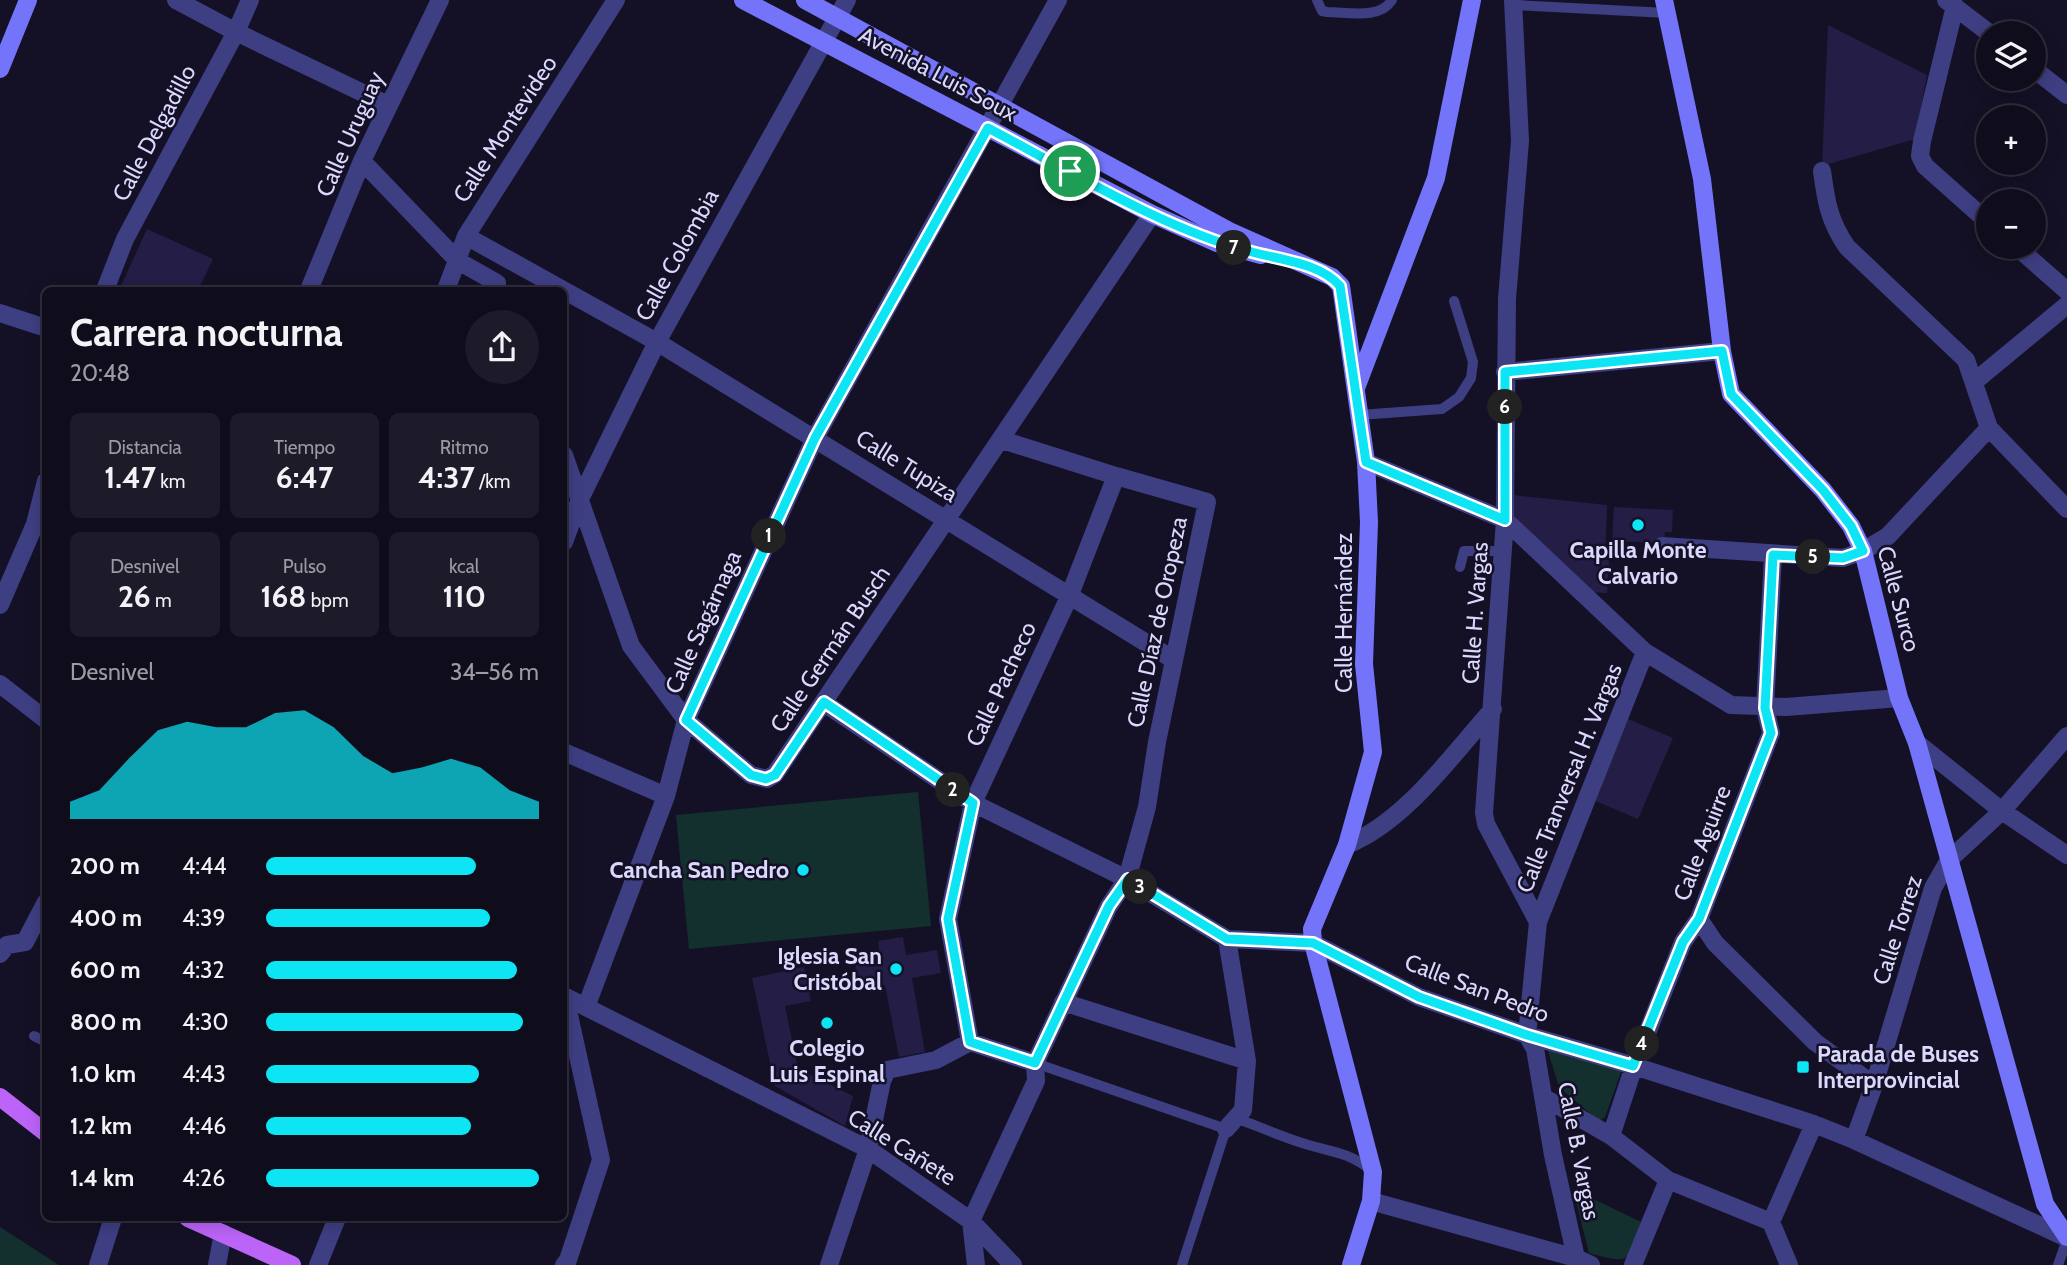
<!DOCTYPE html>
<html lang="es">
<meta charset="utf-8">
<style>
:root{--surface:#0f0d1c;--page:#1d1b29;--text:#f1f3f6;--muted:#9b9ca3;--line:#2f2d3b;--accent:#0de4f4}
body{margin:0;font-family:Cabin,sans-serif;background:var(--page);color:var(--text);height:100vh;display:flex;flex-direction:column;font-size:26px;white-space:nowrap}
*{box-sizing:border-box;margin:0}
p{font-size:23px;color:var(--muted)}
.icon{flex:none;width:38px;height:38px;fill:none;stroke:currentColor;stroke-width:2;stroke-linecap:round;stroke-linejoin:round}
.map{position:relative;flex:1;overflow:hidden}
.sheet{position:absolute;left:42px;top:287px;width:525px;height:934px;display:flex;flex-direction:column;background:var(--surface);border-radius:10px;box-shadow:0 4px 18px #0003,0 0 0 2px var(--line)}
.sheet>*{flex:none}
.controls{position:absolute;left:1976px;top:21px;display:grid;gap:14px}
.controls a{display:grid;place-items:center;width:70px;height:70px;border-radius:50%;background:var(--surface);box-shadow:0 4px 18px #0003,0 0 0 2px var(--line);font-size:35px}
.pin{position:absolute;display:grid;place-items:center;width:60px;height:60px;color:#fff;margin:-30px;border:4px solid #fff;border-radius:50%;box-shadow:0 2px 7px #0007}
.km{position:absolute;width:35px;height:35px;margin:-18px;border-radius:50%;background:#222;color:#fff;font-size:19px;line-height:35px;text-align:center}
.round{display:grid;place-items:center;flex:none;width:74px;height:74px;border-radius:37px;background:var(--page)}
.summary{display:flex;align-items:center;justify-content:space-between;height:119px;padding:0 28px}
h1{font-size:38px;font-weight:800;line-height:52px}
.figures{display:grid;grid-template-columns:repeat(3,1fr);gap:10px;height:119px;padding:7px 28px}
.figures div{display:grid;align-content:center;border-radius:10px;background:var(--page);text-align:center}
.figures b{font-size:30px;font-weight:800}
.figures small{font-size:19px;font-weight:400}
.figures p{font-size:19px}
.chart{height:196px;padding:14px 28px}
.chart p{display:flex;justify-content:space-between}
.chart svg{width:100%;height:126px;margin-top:7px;fill:var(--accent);opacity:.7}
ul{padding:0 28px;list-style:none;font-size:23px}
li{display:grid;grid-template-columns:112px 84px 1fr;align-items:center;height:52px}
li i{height:18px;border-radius:9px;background:var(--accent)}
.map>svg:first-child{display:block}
.green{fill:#14302e}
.building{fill:#241d46}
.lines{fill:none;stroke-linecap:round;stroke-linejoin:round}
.lane{stroke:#3e3e83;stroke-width:10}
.street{stroke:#3e3e83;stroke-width:18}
.secondary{stroke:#7374f9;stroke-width:18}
.primary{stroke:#bc64f8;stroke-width:18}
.route-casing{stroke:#fff;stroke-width:14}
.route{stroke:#0de4f4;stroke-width:9}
.poi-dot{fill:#0de4f4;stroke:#141126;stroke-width:2.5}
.labels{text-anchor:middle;stroke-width:5;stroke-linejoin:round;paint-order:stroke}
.street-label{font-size:23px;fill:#dbd8fd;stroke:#141126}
.poi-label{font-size:23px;font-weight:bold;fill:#dbd8fd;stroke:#141126}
</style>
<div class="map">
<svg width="2067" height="1265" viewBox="0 0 2067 1265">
<rect width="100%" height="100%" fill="#141126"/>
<!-- green -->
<path class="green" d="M918,792l13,134 -242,23 -13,-134z
M1547,1048l72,17 2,7 -16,45 -6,4 -40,-34z
M1573,1189l68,33c-13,40 -9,43 -52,31z
M0,1227l59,38h-59z"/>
<!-- building -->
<path class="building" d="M1828,25l99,50 -12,64 -93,27z
M147,229l66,30 -15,31h-79z
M1513,495l94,10 -2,53 4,3 -2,32 -22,-1 -74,-73z
M1614,507l59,3 -1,22h-7l-1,11 -52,-2z
M1621,716l52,22 -35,81 -52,-22z
M903,937l3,18 31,-5 4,23 -29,5 13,74 -26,5 -14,-72 -25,5 -5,-28 25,-5 -2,-16z
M804,967l7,34 -26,5 13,63 55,27 -8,30 -70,-40 -23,-108z"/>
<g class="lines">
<!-- lane -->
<path class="lane" d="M1317,0l5,11 5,1c20,0 53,8 65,-12
M1514,5l153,8
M1359,415l83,-6 17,-12 12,-19 2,-16 -19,-61
M1460,567l4,-16h39
M34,1036l12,6
M1035,1063l191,66 -44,136
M1236,1118c21,8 42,17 63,24 29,10 47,8 73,29
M2058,1265l9,-25"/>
<!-- street -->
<path class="street" d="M176,0l60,32 152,73
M1513,0l7,141 -13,158 -2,221 -21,293 2,11 52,98
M1946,0l43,33
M1955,6l-33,135 -2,15 5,10 63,56
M2034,69l33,26
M362,161l96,100 39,22
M1822,171c4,30 7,50 25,76l119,113 23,68 78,81
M466,236l191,106 517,318
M2017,247l50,44
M105,290l20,-51 111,-207 14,-32
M309,290l53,-129 78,-161
M446,290l20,-54 150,-236
M0,313l46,15
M1505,372l217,-21
M1974,382l93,-77
M1002,440l114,36 91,26 -50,240 -10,65 -20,72 -18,27 -74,157
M564,455l67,191 55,74 65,55 16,4 8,-5 377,-560
M1366,462l139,58 140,132 86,53 55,2 113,-9
M564,542l16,-43 77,-157 190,-342
M1662,546l181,12 20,-7 25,-15 101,-108
M0,605l35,-81 11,-43
M0,684l46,36
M824,703l149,100 154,76 100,60 86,4 106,54 108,38 107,31 180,58 40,16 213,98
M1917,743l85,68 65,44
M564,752l102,44
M1347,845c58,-23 105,-90 146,-136
M1699,919l16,24 100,99 59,43
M0,954l7,-9 18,-3 21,-40
M564,996l304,153 103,72 42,44
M1063,1002l184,59
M586,1007l80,-211 20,-76 129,-282 243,-438
M970,1042l65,21 1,18 -65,140 5,44
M1543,1097l68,39 57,44 103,42
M1226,1129l17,-19 4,-49 -20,-122
M1611,1136l23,-70 49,-124 16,-23 72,-186 -6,-25 8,-153
M1854,1140l20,-55 59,-197 16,-28 53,-49 65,-75
M1371,1201l205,57 15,7
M1771,1222l43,-98
M1771,1222l18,43
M98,1265l15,-47
M217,1265l6,-32
M318,1265l19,-47
M564,1265l4,-5 33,-100 -36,-163
M829,1265l39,-116 14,-68 5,-11 49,-10 34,-18 -22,-123 25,-116 96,-206 47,-121
M1574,1265l2,-7 -23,-103 -18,-106 -8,-14 11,-113 107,-270
M1633,1265l35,-85"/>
<!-- secondary -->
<path class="secondary" d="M743,0l409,214 65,29 44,12
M805,0l424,231 103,46 9,9 25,176 3,60 -5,142 9,88 -26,93 -35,84 1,14 60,229 -2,29 -20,64
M1664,0l38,179 20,172 9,43 92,96 28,36 12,25 36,147 18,45 128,461 22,33
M0,69l28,-69
M1356,388l80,-210 36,-178"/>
<!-- primary -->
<path class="primary" d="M0,1097l46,36
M188,1218l104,47"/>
</g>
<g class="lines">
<defs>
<path id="route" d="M988,128c82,43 175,101 264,124 29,8 68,11 88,34l26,176 139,58v-148l217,-21 9,43 92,96 28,36 12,25 -20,7 -70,-3 -8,153 6,25 -72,186 -16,23 -50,124 -106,-31 -108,-38 -106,-54 -86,-4 -99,-60 -19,27 -74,157 -65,-21 -22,-123 25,-116 -149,-101 -49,73 -9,4 -15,-4 -65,-55 129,-282z"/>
</defs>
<!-- route casing -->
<use href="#route" class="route-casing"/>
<!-- route -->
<use href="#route" class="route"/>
</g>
<!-- markers -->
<g class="poi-dot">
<circle cx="1638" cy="525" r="7"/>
<circle cx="803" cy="870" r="7"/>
<circle cx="896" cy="969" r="7"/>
<circle cx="827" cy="1023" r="7"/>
<rect x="1796" y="1060" width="14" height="14" rx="3.5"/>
</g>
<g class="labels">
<!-- street labels -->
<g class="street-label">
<text transform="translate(938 74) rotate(28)" y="8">Avenida Luis Soux</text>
<text transform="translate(505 129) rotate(-57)" y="8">Calle Montevideo</text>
<text transform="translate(154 133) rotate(-62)" y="8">Calle Delgadillo</text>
<text transform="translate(350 134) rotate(-66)" y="8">Calle Uruguay</text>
<text transform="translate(677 255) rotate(-61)" y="8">Calle Colombia</text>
<text transform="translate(907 466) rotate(32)" y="8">Calle Tupiza</text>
<text transform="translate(1899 599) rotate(75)" y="8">Calle Surco</text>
<text transform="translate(1344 613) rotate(-90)" y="8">Calle Hernández</text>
<text transform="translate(1475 613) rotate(-86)" y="8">Calle H. Vargas</text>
<text transform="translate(703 622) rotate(-66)" y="8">Calle Sagárnaga</text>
<text transform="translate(1157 622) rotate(-78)" y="8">Calle Díaz de Oropeza</text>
<text transform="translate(830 649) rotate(-56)" y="8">Calle Germán Busch</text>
<text transform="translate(1001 684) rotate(-65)" y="8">Calle Pacheco</text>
<text transform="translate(1569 778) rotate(-68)" y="8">Calle Tranversal H. Vargas</text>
<text transform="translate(1702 843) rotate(-69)" y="8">Calle Aguirre</text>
<text transform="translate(1897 930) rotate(-72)" y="8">Calle Torrez</text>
<text transform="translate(1477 988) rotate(21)" y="8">Calle San Pedro</text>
<text transform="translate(902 1147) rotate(32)" y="8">Calle Cañete</text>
<text transform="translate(1579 1151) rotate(79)" y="8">Calle B. Vargas</text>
</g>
<!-- poi labels -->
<g class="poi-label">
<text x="1638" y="558">Capilla Monte<tspan x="1638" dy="26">Calvario</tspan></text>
<text x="789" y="878" text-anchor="end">Cancha San Pedro</text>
<text x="882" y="964" text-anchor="end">Iglesia San<tspan x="882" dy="26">Cristóbal</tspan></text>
<text x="827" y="1056">Colegio<tspan x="827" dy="26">Luis Espinal</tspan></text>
<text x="1817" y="1062" text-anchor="start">Parada de Buses<tspan x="1817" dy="26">Interprovincial</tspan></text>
</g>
</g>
</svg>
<div class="controls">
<a><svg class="icon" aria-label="layers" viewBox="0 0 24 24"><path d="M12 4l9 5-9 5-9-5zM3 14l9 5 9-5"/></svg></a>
<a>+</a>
<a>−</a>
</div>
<div class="pin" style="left:1070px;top:171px;background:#1e9e55"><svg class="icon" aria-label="arrive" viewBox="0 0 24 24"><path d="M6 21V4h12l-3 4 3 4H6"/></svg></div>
<b class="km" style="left:769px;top:536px">1</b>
<b class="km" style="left:953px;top:790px">2</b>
<b class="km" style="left:1140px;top:887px">3</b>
<b class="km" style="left:1642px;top:1044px">4</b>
<b class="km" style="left:1813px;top:557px">5</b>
<b class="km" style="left:1505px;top:407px">6</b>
<b class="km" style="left:1234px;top:248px">7</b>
<section class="sheet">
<div class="summary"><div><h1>Carrera nocturna</h1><p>20:48</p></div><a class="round"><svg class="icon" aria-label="share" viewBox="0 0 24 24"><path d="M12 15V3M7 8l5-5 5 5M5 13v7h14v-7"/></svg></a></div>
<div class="figures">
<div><p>Distancia</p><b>1.47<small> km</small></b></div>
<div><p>Tiempo</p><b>6:47</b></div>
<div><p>Ritmo</p><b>4:37<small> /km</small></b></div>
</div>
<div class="figures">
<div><p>Desnivel</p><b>26<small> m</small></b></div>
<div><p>Pulso</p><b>168<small> bpm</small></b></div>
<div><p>kcal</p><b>110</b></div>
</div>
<div class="chart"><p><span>Desnivel</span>34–56 m</p>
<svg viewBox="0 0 160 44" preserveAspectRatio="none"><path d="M0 44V38L10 34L20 23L30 13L40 10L50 12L60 12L70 7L80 6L90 12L100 22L110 28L120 26L130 23L140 26L150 34L160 38V44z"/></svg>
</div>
<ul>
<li><b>200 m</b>4:44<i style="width:77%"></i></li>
<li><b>400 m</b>4:39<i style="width:82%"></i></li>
<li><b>600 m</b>4:32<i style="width:92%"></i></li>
<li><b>800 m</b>4:30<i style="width:94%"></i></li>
<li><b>1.0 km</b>4:43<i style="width:78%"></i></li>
<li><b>1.2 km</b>4:46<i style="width:75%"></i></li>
<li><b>1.4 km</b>4:26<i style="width:100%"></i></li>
</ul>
</section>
</div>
